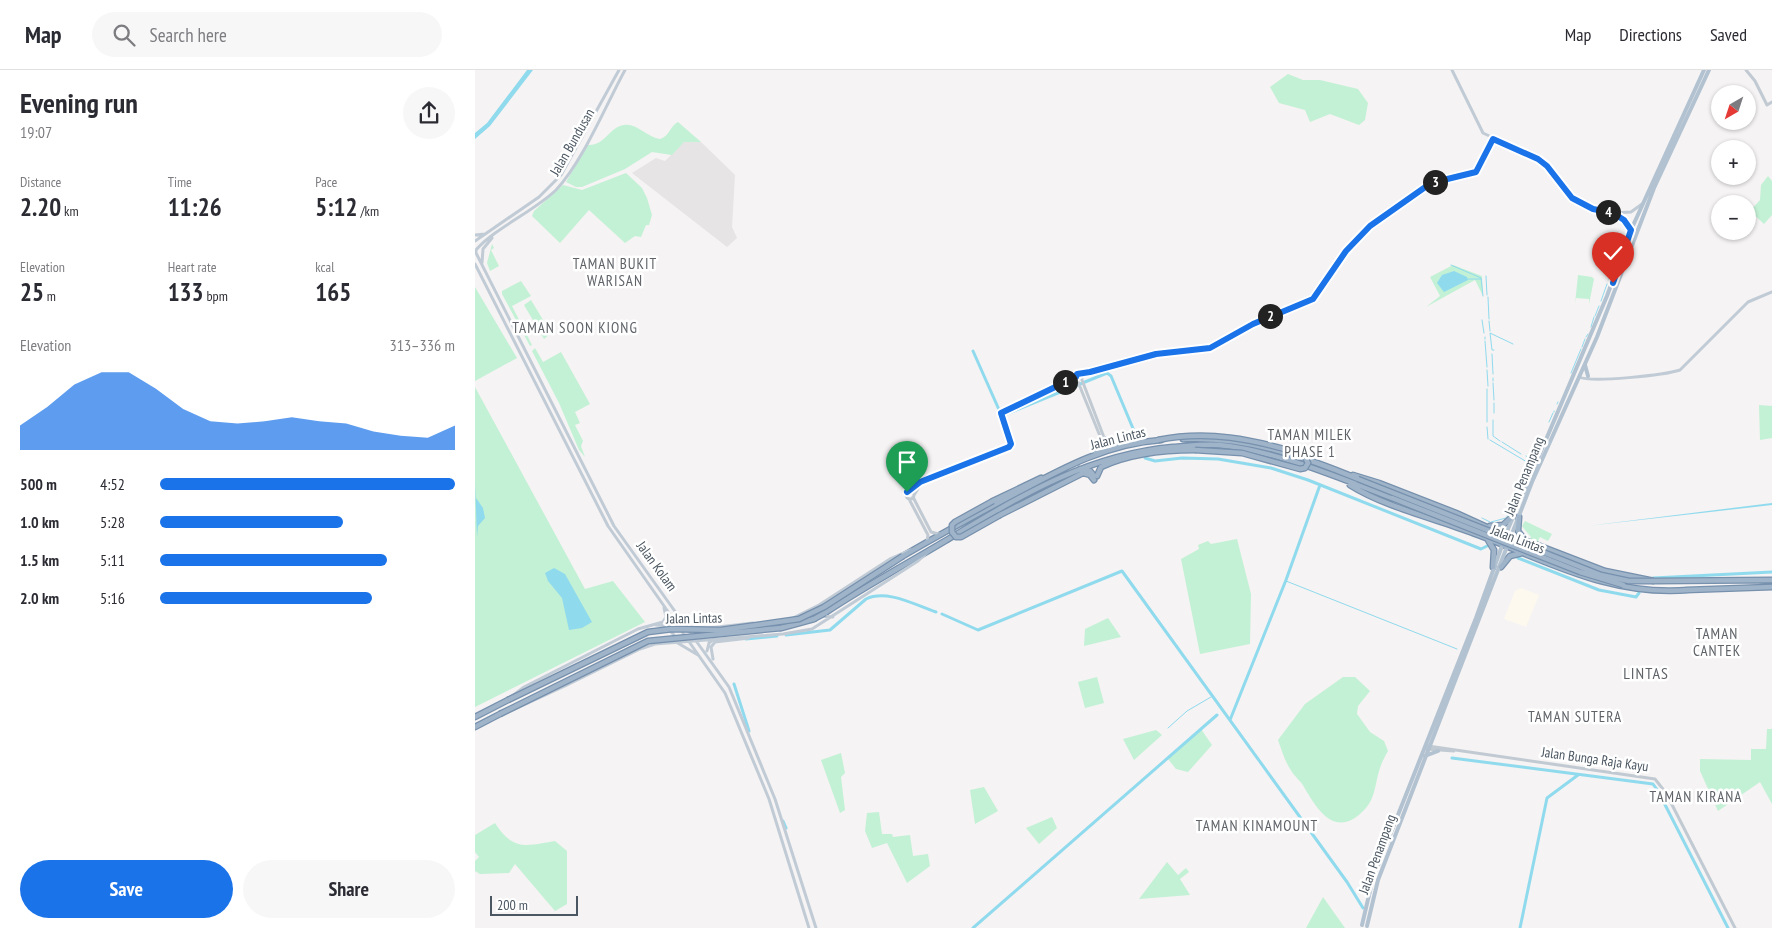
<!DOCTYPE html>
<meta charset="utf-8">
<style>
:root{--surface:#fff;--page:#f7f7f7;--text:#2b2b33;--muted:#7c7c81;--line:#e1e1e2;--accent:#1a73e8}
body{margin:0;font-family:"PT Sans Narrow",sans-serif;background:var(--page);color:var(--text);height:100vh;display:flex;flex-direction:column;font-size:19px;white-space:nowrap}
*{box-sizing:border-box;margin:0}
p{font-size:16px;color:var(--muted)}
.icon{flex:none;width:28px;height:28px;fill:none;stroke:currentColor;stroke-width:2;stroke-linecap:round;stroke-linejoin:round}
.map{position:relative;flex:1;overflow:hidden}
.panel{display:flex;flex-direction:column;background:var(--surface);width:475px}
.panel>*{flex:none}
.needle{width:32px;rotate:219deg}
.tools{position:absolute;left:1236px;top:15px;display:grid;gap:10px}
.tools a{display:grid;place-items:center;width:45px;height:45px;border-radius:50%;background:var(--surface);box-shadow:0 1px 4px #0004;font-size:25px}
.scale{position:absolute;left:15px;bottom:12px;width:88px;box-sizing:border-box;padding-left:5px;border:2px solid #4a5661;border-top:0;font-size:14px;line-height:18px;white-space:nowrap;color:#4a5661;-webkit-text-stroke:4px #fff;paint-order:stroke}
.pin{position:absolute;display:grid;place-items:center;width:42px;height:42px;color:#fff;margin:-51px -21px;border-radius:50% 50% 50% 0;rotate:-45deg;box-shadow:0 0 5px #0007}
.pin .icon{rotate:45deg}
.km{position:absolute;width:25px;height:25px;margin:-12px;border-radius:50%;background:#222;color:#fff;font-size:14px;line-height:25px;text-align:center}
.round{display:grid;place-items:center;flex:none;width:52px;height:52px;border-radius:26px;background:var(--page)}
.overview{display:flex;align-items:center;justify-content:space-between;height:85px;padding:0 20px}
h1{font-size:28px;font-weight:700;line-height:38px}
.stats{display:grid;grid-template-columns:repeat(3,1fr);gap:8px;height:85px;padding:5px 20px}
.stats div{display:grid;align-content:center}
.stats b{font-size:25px;font-weight:700}
.stats small{font-size:14px;font-weight:400}
.stats p{font-size:14px}
.chart{height:140px;padding:10px 20px}
.chart p{display:flex;justify-content:space-between}
.chart svg{width:100%;height:90px;margin-top:5px;fill:var(--accent);opacity:.7}
.primary-button{display:flex;gap:10px;margin-top:auto;padding:10px 20px}
.primary-button a{flex:1;height:58px;border-radius:30px;background:var(--accent);color:#fff;font-size:20px;font-weight:700;line-height:58px;text-align:center}
.primary-button a+a{background:var(--page);color:var(--text)}
ul{padding:0 20px;list-style:none;font-size:16px}
li{display:grid;grid-template-columns:80px 60px 1fr;align-items:center;height:38px}
li i{height:12px;border-radius:6px;background:var(--accent)}
header{display:flex;align-items:center;gap:30px;box-sizing:border-box;height:70px;padding:0 25px;background:var(--surface);border-bottom:1px solid var(--line)}
header strong{font-size:24px}
nav{display:flex;gap:28px;margin-inline-start:auto;font-size:18px}
.search{width:350px;height:45px;background:var(--page);display:flex;align-items:center;gap:12px;box-sizing:border-box;padding:0 18px;border-radius:28px;color:var(--muted);font-size:19px}
main{display:flex;flex:1;min-height:0}
.map>svg:first-child{display:block}
.commercial{fill:#fdf9ef}
.education{fill:#e6e4e5}
.green{fill:#c3f1d5}
.water{fill:#90daee}
.lines{fill:none;stroke-linecap:round;stroke-linejoin:round}
.stream{stroke:#90daee;stroke-width:1}
.canal{stroke:#90daee;stroke-width:3}
.trunk-casing{stroke:#7690ad;stroke-width:7}
.tertiary{stroke:#c1cad2;stroke-width:3}
.secondary{stroke:#c1cbd6;stroke-width:3}
.primary{stroke:#b3c2d1;stroke-width:4}
.trunk{stroke:#9fb4c9;stroke-width:4.5}
.trunk-bridge-casing{stroke:#7690ad;stroke-width:7;stroke-linecap:butt}
.trunk-bridge{stroke:#9fb4c9;stroke-width:4.5}
.route-casing{stroke:#fff;stroke-width:10}
.route{stroke:#1a73e8;stroke-width:6}
.labels{text-anchor:middle;stroke-width:5;stroke-linejoin:round;paint-order:stroke}
.street-label{font-size:14px;fill:#4a5661;stroke:#fff}
.neighbourhood-label{font-size:15px;letter-spacing:1px;fill:#5f6368;stroke:#fff}
.quarter-label{font-size:16px;letter-spacing:1px;fill:#5f6368;stroke:#fff}
</style>
<header>
<strong>Map</strong>
<div class="search"><svg class="icon" aria-label="search" viewBox="0 0 24 24"><circle cx="10" cy="10" r="6"/><path d="M15 15l6 6"/></svg>Search here</div>
<nav><a>Map</a><a>Directions</a><a>Saved</a></nav>
</header>
<main>
<section class="panel">
<div class="overview"><div><h1>Evening run</h1><p>19:07</p></div><a class="round"><svg class="icon" aria-label="share" viewBox="0 0 24 24"><path d="M12 15V3M7 8l5-5 5 5M5 13v7h14v-7"/></svg></a></div>
<div class="stats">
<div><p>Distance</p><b>2.20<small> km</small></b></div>
<div><p>Time</p><b>11:26</b></div>
<div><p>Pace</p><b>5:12<small> /km</small></b></div>
</div>
<div class="stats">
<div><p>Elevation</p><b>25<small> m</small></b></div>
<div><p>Heart rate</p><b>133<small> bpm</small></b></div>
<div><p>kcal</p><b>165</b></div>
</div>
<div class="chart"><p><span>Elevation</span>313–336 m</p>
<svg viewBox="0 0 160 44" preserveAspectRatio="none"><path d="M0 44V32L10 23L20 12L30 6L40 6L50 14L60 24L70 30L80 31L90 30L100 28L110 30L120 31L130 35L140 37L150 38L160 32V44z"/></svg>
</div>
<ul>
<li><b>500 m</b>4:52<i style="width:100%"></i></li>
<li><b>1.0 km</b>5:28<i style="width:62%"></i></li>
<li><b>1.5 km</b>5:11<i style="width:77%"></i></li>
<li><b>2.0 km</b>5:16<i style="width:72%"></i></li>
</ul>
<div class="primary-button"><a>Save</a><a>Share</a></div>
</section>
<div class="map">
<svg width="1297" height="858" viewBox="0 0 1297 858">
<rect width="100%" height="100%" fill="#f5f3f3"/>
<!-- commercial -->
<path class="commercial" d="M1046,518l18,7 -13,32 -22,-8 11,-28z"/>
<!-- education -->
<path class="education" d="M209,72h17l34,33 -3,52 5,11 -10,9 -95,-74 24,-15 9,3z"/>
<!-- green -->
<path class="green" d="M813,4l15,6h17l38,9 10,14 -3,17 -6,5 -29,-11 -20,8 -5,-12 -26,-7 -9,-16z
M203,52l23,20h-17l-12,13 -20,-3 -27,17 -43,18h-6l-10,-5 22,-37c17,1 21,-18 36,-20 13,-2 24,13 36,14 9,-2 10,-13 18,-17z
M151,103l16,15 5,10 5,17 -3,10h-3l-5,12 -6,-1 -10,7 -36,-33 -29,33 -28,-27 2,-5 29,-26 19,5z
M1293,106l4,5v34l-8,9 -14,-13 10,-11 1,-15z
M17,174l2,4 -3,2 8,16 -9,5 -3,-8z
M978,195l29,11 1,20 -8,-16 -49,27 14,-11 -10,-19z
M1103,205l14,2 2,2 -5,25v-5l-13,-1 -1,6z
M46,211l10,15 -19,10 20,39 -2,1 -28,-52v-3z
M0,217l42,71 -42,23z
M56,230l20,33 -7,6 -20,-34z
M60,278l8,14 18,-10 29,52 -15,8 5,11 -5,2 8,16 -2,5 4,11 -6,-7 -20,-47 -27,-52z
M0,317l110,202 28,-8 32,41 -170,85z
M1284,335l13,1v32l-12,2z
M1050,451l27,13 -4,7 -8,-4 -3,6 -7,-3 1,-3 -9,-11z
M762,469l14,55 -1,50 -50,10 -19,-95 18,-10 -1,-4 10,-4 3,3z
M633,548l13,19 -37,9 1,-17z
M622,607l7,26 -19,5 -7,-26z
M868,607h12l15,14 -12,15 -1,8 13,18 14,9 4,10c-3,5 -6,11 -8,17 -5,14 -4,28 -14,40 -29,32 -47,5 -62,-21 -3,-6 -9,-10 -12,-15 -7,-10 -10,-21 -14,-32l27,-36z
M726,659l11,16 -24,27 -12,-3 -8,-10z
M1292,659h5v75l-12,-22 -42,29 -18,-40v-12l51,1v-11h15z
M681,660l6,5 -28,25 -11,-21z
M366,683l4,20 -4,4 4,33 -5,3 -19,-53z
M509,717l14,24 -23,13 -5,-34z
M404,742l3,22h10l1,3 17,-2 3,21 15,-2 2,12 -23,17 -20,-40 -15,5 -7,-17 2,-18z
M577,747l5,11 -18,16 -13,-16z
M20,753c18,28 31,23 60,18l12,10v53l-12,7 -40,-47 -6,9 -29,1 -5,-3v-10l4,-4 -4,-5v-17z
M692,792l11,13 8,-7 3,4 -9,7 10,16 -51,4z
M848,827l22,31h-39z"/>
<!-- water -->
<path class="water" d="M52,0h6l-43,56 -15,13v-6l12,-10z
M979,201l13,6 1,3 -24,12 -7,-9 5,-8z
M0,414l1,14 7,10 2,10 -7,8 -1,11z
M1297,433v2l-185,21z
M79,498l11,6 27,48 -10,6 -13,2 -7,-32 -14,-17 -3,-8z"/>
<g class="lines">
<!-- stream -->
<path class="stream" d="M976,195l30,13 2,18
M1011,206l1,19
M993,209h13
M1134,209l6,-24
M1013,227l1,22
M1126,231l6,-17
M1120,246l4,-10
M1007,250l2,13
M1014,251l1,10
M1116,257l3,-10
M1010,267v2
M1111,267l2,-3
M1010,271l2,26
M1107,277l3,-8
M1019,280h-2l-2,-17 23,11
M1017,284l1,20
M1012,300l1,16
M1096,303l10,-24
M1018,308v3
M1018,313l1,17
M1012,319v33
M1082,334l1,-2
M1079,342v-1
M1019,343v-10
M1018,350v16l7,5
M1074,352l4,-9
M1012,357l1,12
M1015,370l37,22 1,4 -7,12 -14,38
M1027,372l19,12
M1051,386l5,3 8,-14
M1007,448l8,4
M1015,455l1,-3 15,-4
M811,511l171,68
M693,658l19,-17 24,-14"/>
<!-- canal -->
<path class="canal" d="M498,281l27,61
M529,345l103,-42 4,3 26,62
M670,388l10,3 27,-3 36,1 53,9 37,12 173,69 6,-3
M1043,488l81,32 37,7 3,-4
M1178,508l119,-6
M467,544l36,16 144,-59 225,311 16,26
M311,565l44,-5 36,-31c21,-10 49,6 70,13
M271,569l31,-3
M259,614l15,47
M755,650l56,-140 34,-95
M977,688l201,26 5,7 70,137
M308,751l3,7
M498,858l244,-213
M1045,858l27,-130 31,-23"/>
<defs>
<path id="trunk" d="M708,369c61,-3 120,17 175,40
M630,370l6,7h7
M621,383l5,-5 1,-7
M605,399l10,2 4,5
M878,405l26,8 77,30 55,25 16,3 78,30 49,10 118,-1
M622,406l4,-9c28,-13 64,-17 94,-17
M875,415c33,21 83,33 120,47 74,27 137,65 219,58
M518,431l48,-23
M525,445l83,-42 7,2 4,5
M1044,447l-1,14 6,8
M1015,456l13,-1 11,-10
M1013,470l6,10 -1,17
M428,486c34,-20 69,-39 104,-58 49,-26 96,-54 154,-58
M1026,497l9,-11 12,-3
M1211,520l86,-3
M350,543c39,-26 80,-48 120,-72 74,-44 140,-86 228,-94 15,-1 30,-3 46,-2 58,6 118,32 173,53
M306,558l33,-9
M0,647l33,-17
M0,657l25,-13"/>
</defs>
<!-- trunk casing -->
<use href="#trunk" class="trunk-casing"/>
<!-- tertiary -->
<path class="tertiary" d="M1271,0l9,11 12,24 5,-3
M606,303l75,-19 54,-6 44,-24 59,-25 33,-48 24,-25 61,-43 45,-11 17,-33
M608,307l-4,-4 -3,4 26,64
M607,310l23,60
M434,421l11,-8 89,-36 2,-3 -10,-31 75,-36
M431 425a4 4 0 1 1 8 0a4 4 0 1 1-8 0Z
M439,425l7,-11
M438,427l18,35 8,2
M434,429l19,36 -1,7
M953,676l227,33 11,14 69,135
M951,679l28,2"/>
<!-- secondary -->
<path class="secondary" d="M150,0c-19,35 -43,93 -69,120 -23,22 -61,38 -80,60v3l138,273 115,161 46,112 41,129
M977,0l31,63 55,26 14,13 20,26 21,11 20,4 18,-1 11,-8
M1139,143l10,7 7,10
M0,165l10,-1
M0,171l64,-44 22,-22 58,-105
M7,193l1,-14 9,-11
M0,194l133,262 117,167 44,106 40,129
M1104,307c13,6 86,-2 101,-7l68,-68 24,-10
M344,539l1,7 13,1
M316,549l28,-14 71,-46 21,-9
M181,555l32,2
M234,558l44,-5
M193,559l6,6 -3,4
M201,572l22,13
M232,581l2,-8 6,-5
M238,589l-2,-12 4,-5 34,-4
M36,627l13,-10 114,-58 25,-7 3,-5 -2,-9
M31,643l59,-27 75,-37 15,-5 128,-10 29,-5 106,-68 11,-10"/>
<!-- primary -->
<path class="primary" d="M1110,295l3,11
M1030,466l102,-240 24,-66 73,-160
M950,686l13,-5
M887,855l11,-47 103,-260 27,-75
M892,856l11,-46 154,-398 65,-145 57,-149 55,-118"/>
<!-- trunk -->
<use href="#trunk" class="trunk"/>
<defs>
<path id="trunk-bridge" d="M683,370c49,-10 95,-1 143,14l3,1 4,8 -3,5 -5,1 -58,-16 -47,-3
M883,409l243,96 28,6h25
M917,428l188,74 43,13
M518,431l-38,21 -3,3v7l4,5h5l39,-22
M339,549l11,-6
M33,630l140,-68 24,-3 49,1 78,-11 25,-12 79,-51
M25,644l148,-73 133,-13"/>
</defs>
<!-- trunk-bridge casing -->
<use href="#trunk-bridge" class="trunk-bridge-casing"/>
<!-- trunk-bridge -->
<use href="#trunk-bridge" class="trunk-bridge"/>
</g>
<g class="lines">
<defs>
<path id="route" d="M432,422l13,-10 89,-35 2,-3 -10,-31 75,-36 1,-3 13,-2 66,-18 54,-6 43,-24 60,-25 33,-48 24,-25 61,-43 45,-11 17,-33 45,20 9,7 25,32 21,11 20,4 11,7 7,10 -18,53"/>
</defs>
<!-- route casing -->
<use href="#route" class="route-casing"/>
<!-- route -->
<use href="#route" class="route"/>
</g>
<g class="labels">
<!-- street labels -->
<g class="street-label">
<text transform="translate(97 72) rotate(-60)" y="5">Jalan Bundusan</text>
<text transform="translate(643 368) rotate(-14)" y="5">Jalan Lintas</text>
<text transform="translate(1049 406) rotate(-68)" y="5">Jalan Penampang</text>
<text transform="translate(1043 469) rotate(21)" y="5">Jalan Lintas</text>
<text transform="translate(182 496) rotate(54)" y="5">Jalan Kolam</text>
<text transform="translate(219 548) rotate(-1)" y="5">Jalan Lintas</text>
<text transform="translate(1120 689) rotate(8)" y="5">Jalan Bunga Raja Kayu</text>
<text transform="translate(902 784) rotate(-70)" y="5">Jalan Penampang</text>
</g>
<!-- neighbourhood labels -->
<g class="neighbourhood-label">
<text x="140" y="199">TAMAN BUKIT<tspan x="140" dy="17">WARISAN</tspan></text>
<text x="100" y="263">TAMAN SOON KIONG</text>
<text x="835" y="370">TAMAN MILEK<tspan x="835" dy="17">PHASE 1</tspan></text>
<text x="1242" y="569">TAMAN<tspan x="1242" dy="17">CANTEK</tspan></text>
<text x="1100" y="652">TAMAN SUTERA</text>
<text x="1221" y="732">TAMAN KIRANA</text>
<text x="782" y="761">TAMAN KINAMOUNT</text>
</g>
<!-- quarter labels -->
<g class="quarter-label">
<text x="1171" y="609">LINTAS</text>
</g>
</g>
</svg>
<div class="tools">
<a><svg class="needle" viewBox="-14 -14 28 28"><path d="M0-13l5 13h-10z" fill="#e53935"/><path d="M0 13l5-13h-10z" fill="#7c7c81"/></svg></a>
<a>+</a>
<a>−</a>
</div>
<div class="scale">200 m</div>
<div class="pin" style="left:432px;top:422px;background:#1e9e55"><svg class="icon" aria-label="arrive" viewBox="0 0 24 24"><path d="M6 21V4h12l-3 4 3 4H6"/></svg></div>
<div class="pin" style="left:1138px;top:213px;background:#d93025"><svg class="icon" aria-label="check" viewBox="0 0 24 24"><path d="M5 12l5 5 9-10"/></svg></div>
<b class="km" style="left:590px;top:312px">1</b>
<b class="km" style="left:795px;top:246px">2</b>
<b class="km" style="left:960px;top:112px">3</b>
<b class="km" style="left:1133px;top:142px">4</b>
</div>
</main>
